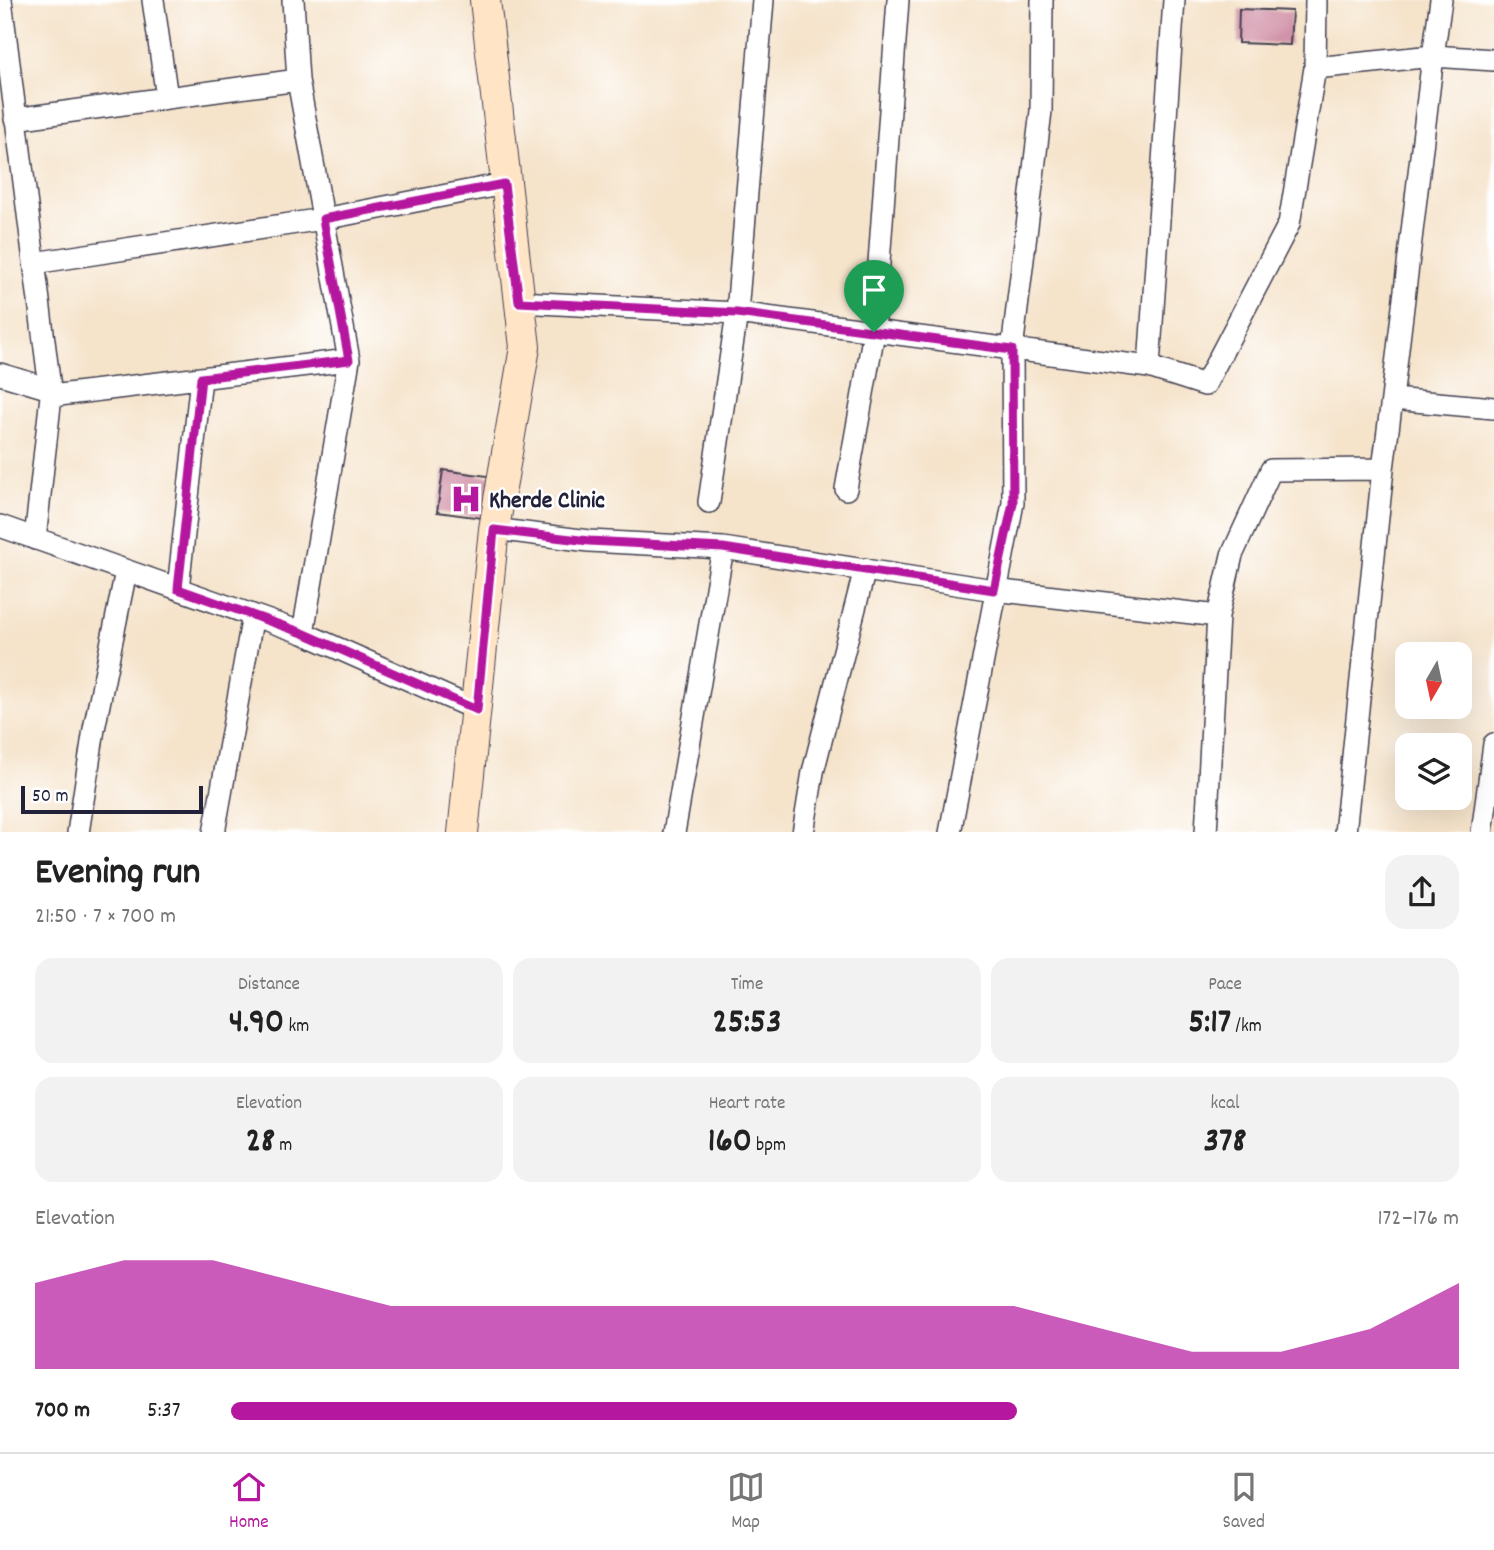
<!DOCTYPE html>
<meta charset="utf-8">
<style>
:root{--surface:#fff;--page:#f2f2f2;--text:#222;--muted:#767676;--line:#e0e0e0;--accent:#b5179e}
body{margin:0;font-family:Dekko,sans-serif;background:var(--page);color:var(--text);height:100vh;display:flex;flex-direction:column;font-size:26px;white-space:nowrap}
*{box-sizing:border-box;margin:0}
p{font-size:23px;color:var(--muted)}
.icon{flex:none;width:38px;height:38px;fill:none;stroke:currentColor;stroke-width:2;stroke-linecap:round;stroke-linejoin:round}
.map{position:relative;height:832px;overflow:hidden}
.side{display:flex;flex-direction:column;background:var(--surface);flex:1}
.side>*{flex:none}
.needle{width:46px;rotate:189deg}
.tools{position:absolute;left:1395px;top:642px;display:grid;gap:14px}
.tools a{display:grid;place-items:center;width:77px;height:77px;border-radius:14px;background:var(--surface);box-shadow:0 7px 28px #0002;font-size:35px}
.scale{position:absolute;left:21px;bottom:18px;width:182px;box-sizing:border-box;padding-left:7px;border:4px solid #22223b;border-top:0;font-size:19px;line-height:24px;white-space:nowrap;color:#22223b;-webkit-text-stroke:5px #fff;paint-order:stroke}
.pin{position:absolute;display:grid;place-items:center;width:60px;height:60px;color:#fff;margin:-72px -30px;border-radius:50% 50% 50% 0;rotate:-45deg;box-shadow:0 0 7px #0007}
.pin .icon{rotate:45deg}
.round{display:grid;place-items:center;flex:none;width:74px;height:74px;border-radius:21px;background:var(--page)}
.summary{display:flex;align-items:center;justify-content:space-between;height:119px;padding:0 35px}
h1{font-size:38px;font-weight:700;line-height:52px}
.metrics{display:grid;grid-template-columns:repeat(3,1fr);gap:10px;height:119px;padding:7px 35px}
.metrics div{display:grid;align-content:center;border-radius:18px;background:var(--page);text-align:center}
.metrics b{font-size:35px;font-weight:700}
.metrics small{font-size:19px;font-weight:400}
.metrics p{font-size:19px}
.chart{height:196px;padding:14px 35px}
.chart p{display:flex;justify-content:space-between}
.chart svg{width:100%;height:126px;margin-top:7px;fill:var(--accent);opacity:.7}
ul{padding:0 35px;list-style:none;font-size:23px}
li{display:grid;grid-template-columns:112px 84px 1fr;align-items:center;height:52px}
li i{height:18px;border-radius:9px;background:var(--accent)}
.tab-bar{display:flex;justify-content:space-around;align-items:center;height:98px;border-top:2px solid var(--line);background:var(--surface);font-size:19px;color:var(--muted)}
.tab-bar a{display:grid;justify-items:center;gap:4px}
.tab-bar .current{color:var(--accent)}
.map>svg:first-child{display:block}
.building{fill:#d193a9}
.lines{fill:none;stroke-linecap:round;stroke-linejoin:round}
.minor-casing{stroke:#423f50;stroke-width:24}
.secondary-casing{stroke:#423f50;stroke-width:32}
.minor{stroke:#fff;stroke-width:21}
.secondary{stroke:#ffe4c6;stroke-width:30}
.route-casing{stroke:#fff;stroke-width:14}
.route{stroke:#b5179e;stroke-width:9}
.labels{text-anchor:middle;stroke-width:5;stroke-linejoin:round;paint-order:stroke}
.poi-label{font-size:24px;font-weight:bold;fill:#22223b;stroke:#fff;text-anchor:start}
</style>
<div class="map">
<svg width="1494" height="833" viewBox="0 0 1494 833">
<rect width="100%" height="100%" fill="#fff"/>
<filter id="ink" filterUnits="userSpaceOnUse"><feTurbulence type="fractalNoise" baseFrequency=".0143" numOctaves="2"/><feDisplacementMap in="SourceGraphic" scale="14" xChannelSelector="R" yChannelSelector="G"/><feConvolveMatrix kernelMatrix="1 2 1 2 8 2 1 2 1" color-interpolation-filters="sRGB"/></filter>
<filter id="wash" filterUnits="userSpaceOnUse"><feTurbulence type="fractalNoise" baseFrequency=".00686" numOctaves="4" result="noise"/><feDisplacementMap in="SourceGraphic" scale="28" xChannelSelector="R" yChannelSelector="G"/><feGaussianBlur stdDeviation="1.57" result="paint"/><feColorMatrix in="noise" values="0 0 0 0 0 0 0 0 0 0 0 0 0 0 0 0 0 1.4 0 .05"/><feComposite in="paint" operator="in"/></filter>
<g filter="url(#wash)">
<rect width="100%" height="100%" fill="#f5e3ca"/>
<g id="blocks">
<!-- building -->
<path class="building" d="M1239,9l53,2 -2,34 -52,-2z
M443,470l52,7 -6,42 -52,-7z"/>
</g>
</g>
<g filter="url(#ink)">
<use href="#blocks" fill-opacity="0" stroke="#423f50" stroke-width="2"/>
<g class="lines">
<defs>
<path id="minor" d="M1,0l50,396
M153,0l14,98
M293,0l5,80 51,280 -46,273
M1441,0l-8,56 61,4
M1315,68l1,-68
M15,119l283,-39
M34,263l289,-44 181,-35
M519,302l218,11 412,54 56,18 84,-161 26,-156 118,-12 -41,343
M1149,367l25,-367
M0,374l50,15
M846,489l28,-157 24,-332
M709,502l28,-189 26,-313
M0,526l303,107 174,77
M494,529l95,12 134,7 271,42 224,26 14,-61 39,-85 112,-1 9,-70 102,9
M35,539l16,-143 298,-36
M178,589l23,-211
M78,833l16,-104 32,-158
M214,833l39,-218
M674,833l49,-285
M803,833l10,-61 52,-203
M950,833l63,-330 -1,-153 29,-239 1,-111
M1206,833l12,-217
M1345,833l38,-364
M1482,833l12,-89"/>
<path id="secondary" d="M463,833l31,-304 31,-182 -40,-347"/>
</defs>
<!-- minor casing -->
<use href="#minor" class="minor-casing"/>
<!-- secondary casing -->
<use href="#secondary" class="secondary-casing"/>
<!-- minor -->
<use href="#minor" class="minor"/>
<!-- secondary -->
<use href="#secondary" class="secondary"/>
</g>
</g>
<g class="lines" filter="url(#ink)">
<defs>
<path id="route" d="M504,184l15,118 218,11 275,37 1,153 -19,87 -271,-42 -134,-7 -95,-11 -17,180 -174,-77 -125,-44 23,-211 148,-18 -26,-141z"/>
</defs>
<!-- route casing -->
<use href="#route" class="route-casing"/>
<!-- route -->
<use href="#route" class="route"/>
</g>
<!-- icons -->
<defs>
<symbol id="hospital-bare" viewBox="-9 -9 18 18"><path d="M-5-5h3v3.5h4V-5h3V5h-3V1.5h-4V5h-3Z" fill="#b5179e" stroke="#fff" stroke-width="2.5" paint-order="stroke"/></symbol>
</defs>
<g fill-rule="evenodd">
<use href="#hospital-bare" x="444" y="477" width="44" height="44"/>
</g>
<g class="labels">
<!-- poi labels -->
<g class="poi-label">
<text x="489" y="507">Kherde Clinic</text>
</g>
</g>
</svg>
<div class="tools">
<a><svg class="needle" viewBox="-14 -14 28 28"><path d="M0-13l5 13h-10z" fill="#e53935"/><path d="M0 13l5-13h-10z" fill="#767676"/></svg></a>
<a><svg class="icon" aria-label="layers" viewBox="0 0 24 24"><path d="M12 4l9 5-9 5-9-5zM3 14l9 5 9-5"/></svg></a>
</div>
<div class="scale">50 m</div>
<div class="pin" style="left:874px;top:332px;background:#1e9e55"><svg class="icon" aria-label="arrive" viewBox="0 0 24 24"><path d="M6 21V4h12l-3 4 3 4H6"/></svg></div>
</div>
<section class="side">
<div class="summary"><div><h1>Evening run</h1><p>21:50 · 7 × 700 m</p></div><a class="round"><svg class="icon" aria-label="share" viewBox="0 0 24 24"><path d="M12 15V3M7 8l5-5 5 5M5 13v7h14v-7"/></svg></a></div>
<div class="metrics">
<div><p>Distance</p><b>4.90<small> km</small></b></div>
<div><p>Time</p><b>25:53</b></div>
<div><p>Pace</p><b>5:17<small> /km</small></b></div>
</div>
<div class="metrics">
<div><p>Elevation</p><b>28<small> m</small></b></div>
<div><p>Heart rate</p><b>160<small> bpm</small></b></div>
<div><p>kcal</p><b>378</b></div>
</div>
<div class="chart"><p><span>Elevation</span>172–176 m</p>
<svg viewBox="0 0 160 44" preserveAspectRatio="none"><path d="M0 44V14L10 6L20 6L30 14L40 22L50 22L60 22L70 22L80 22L90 22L100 22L110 22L120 30L130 38L140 38L150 30L160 14V44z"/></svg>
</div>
<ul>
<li><b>700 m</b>5:37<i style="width:64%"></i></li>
</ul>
</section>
<nav class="tab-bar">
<a class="current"><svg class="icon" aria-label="home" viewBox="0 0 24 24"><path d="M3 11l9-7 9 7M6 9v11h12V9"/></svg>Home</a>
<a><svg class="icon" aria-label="map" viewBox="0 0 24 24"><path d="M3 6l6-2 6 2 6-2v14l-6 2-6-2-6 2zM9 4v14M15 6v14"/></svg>Map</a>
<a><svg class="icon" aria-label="saved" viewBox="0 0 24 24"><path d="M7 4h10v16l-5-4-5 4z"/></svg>Saved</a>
</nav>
